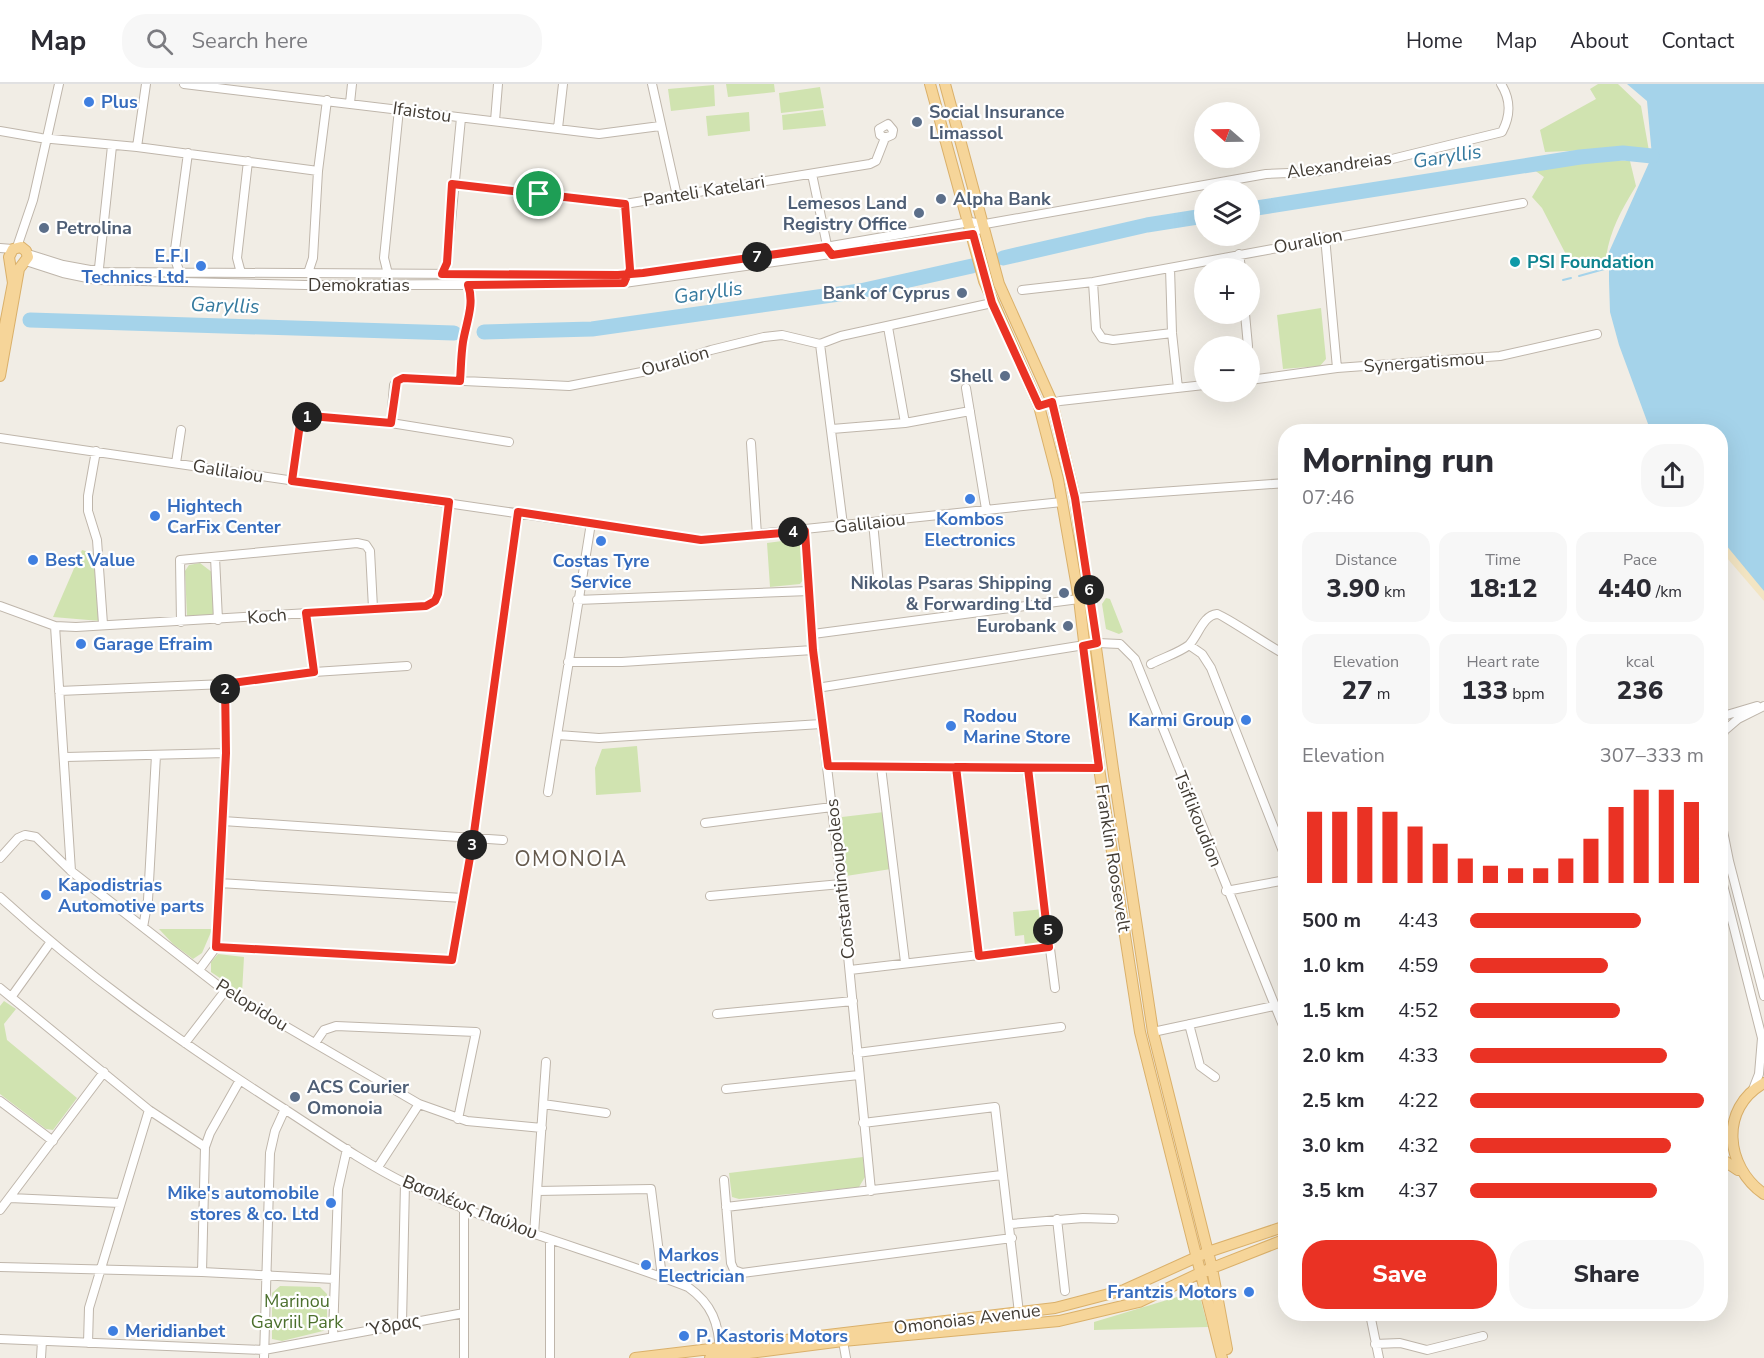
<!DOCTYPE html>
<meta charset="utf-8">
<style>
:root{--surface:#fff;--page:#f7f7f7;--text:#2b2b33;--muted:#7c7c81;--line:#e1e1e2;--accent:#ea3224}
body{margin:0;font-family:"Nunito Sans",sans-serif;background:var(--page);color:var(--text);height:100vh;display:flex;flex-direction:column;font-size:22px;white-space:nowrap}
*{box-sizing:border-box;margin:0}
p{font-size:20px;color:var(--muted)}
.icon{flex:none;width:33px;height:33px;fill:none;stroke:currentColor;stroke-width:2;stroke-linecap:round;stroke-linejoin:round}
.map{position:relative;flex:1;overflow:hidden}
.panel{position:absolute;left:1278px;top:340px;width:450px;height:897px;display:flex;flex-direction:column;background:var(--surface);border-radius:24px;box-shadow:0 6px 24px #0002}
.panel>*{flex:none}
.needle{width:39px;rotate:290deg}
.controls{position:absolute;left:1194px;top:18px;display:grid;gap:12px}
.controls a{display:grid;place-items:center;width:66px;height:66px;border-radius:50%;background:var(--surface);box-shadow:0 6px 24px #0002;font-size:30px}
.pin{position:absolute;display:grid;place-items:center;width:51px;height:51px;color:#fff;margin:-26px;border:3px solid #fff;border-radius:50%;box-shadow:0 2px 6px #0007}
.km{position:absolute;width:30px;height:30px;margin:-15px;border-radius:50%;background:#222;color:#fff;font-size:16px;line-height:30px;text-align:center}
.round{display:grid;place-items:center;flex:none;width:63px;height:63px;border-radius:24px;background:var(--page)}
.headline{display:flex;align-items:center;justify-content:space-between;height:102px;padding:0 24px}
h1{font-size:33px;font-weight:800;line-height:45px}
.metrics{display:grid;grid-template-columns:repeat(3,1fr);gap:9px;height:102px;padding:6px 24px}
.metrics div{display:grid;align-content:center;border-radius:15px;background:var(--page);text-align:center}
.metrics b{font-size:26px;font-weight:800}
.metrics small{font-size:16px;font-weight:400}
.metrics p{font-size:16px}
.chart{height:168px;padding:12px 24px}
.chart p{display:flex;justify-content:space-between}
.chart svg{width:100%;height:108px;margin-top:6px;stroke:var(--accent);stroke-width:6}
.action{display:flex;gap:12px;margin-top:auto;padding:12px 24px}
.action a{flex:1;height:69px;border-radius:24px;background:var(--accent);color:#fff;font-size:24px;font-weight:800;line-height:69px;text-align:center}
.action a+a{background:var(--page);color:var(--text)}
ul{padding:0 24px;list-style:none;font-size:20px}
li{display:grid;grid-template-columns:96px 72px 1fr;align-items:center;height:45px}
li i{height:15px;border-radius:8px;background:var(--accent)}
header{display:flex;align-items:center;gap:36px;box-sizing:border-box;height:84px;padding:0 30px;background:var(--surface);border-bottom:2px solid var(--line)}
header strong{font-size:28px}
nav{display:flex;gap:33px;margin-inline-start:auto;font-size:21px}
.search{width:420px;height:54px;background:var(--page);display:flex;align-items:center;gap:15px;box-sizing:border-box;padding:0 21px;border-radius:24px;color:var(--muted);font-size:22px}
.map>svg:first-child{display:block}
.green{fill:#d0e3b0}
.sand{fill:#f3e5c3}
.water{fill:#a5d3ea}
.lines{fill:none;stroke-linecap:round;stroke-linejoin:round}
.stream{stroke:#a5d3ea;stroke-width:2}
.river{stroke:#a5d3ea;stroke-width:15}
.minor-casing{stroke:#bfb6ab;stroke-width:10}
.major-casing{stroke:#dab06a;stroke-width:12}
.minor{stroke:#fff;stroke-width:8}
.major{stroke:#f6d599;stroke-width:10}
.route-casing{stroke:#fff;stroke-width:12}
.route{stroke:#ea3224;stroke-width:8}
.shop-dot{fill:#3f7fe0;stroke:#fff;stroke-width:2}
.service-dot{fill:#5c6f8a;stroke:#fff;stroke-width:2}
.culture-dot{fill:#0f9aa8;stroke:#fff;stroke-width:2}
.labels{text-anchor:middle;stroke-width:4.5;stroke-linejoin:round;paint-order:stroke}
.shop-label{font-size:18px;font-weight:bold;fill:#366cbe;stroke:#fff;text-anchor:start}
.street-label{font-size:18px;fill:#433d35;stroke:#fff}
.service-label{font-size:18px;font-weight:bold;fill:#4e5e75;stroke:#fff;text-anchor:end}
.culture-label{font-size:18px;font-weight:bold;fill:#0d838f;stroke:#fff;text-anchor:start}
.park-label{font-size:18px;fill:#4c702d;stroke:#fff}
.water-label{font-size:20px;font-style:italic;fill:#357a9f;stroke:#fff}
.quarter-label{font-size:21px;letter-spacing:1.5px;fill:#655a4d;stroke:#fff}
</style>
<header>
<strong>Map</strong>
<div class="search"><svg class="icon" aria-label="search" viewBox="0 0 24 24"><circle cx="10" cy="10" r="6"/><path d="M15 15l6 6"/></svg>Search here</div>
<nav><a>Home</a><a>Map</a><a>About</a><a>Contact</a></nav>
</header>
<div class="map">
<svg width="1764" height="1274" viewBox="0 0 1764 1274">
<rect width="100%" height="100%" fill="#f1ede5"/>
<!-- green -->
<path class="green" d="M726,0h48l1,8 -47,5z
M1598,0h20l23,22 8,45 -15,-3 -89,4 -5,-22 56,-31 -6,-10z
M714,1l1,21 -44,5 -3,-22z
M820,3l4,21 -43,5 -2,-20z
M823,26l3,16 -43,4 -1,-15z
M749,28l1,19 -42,5 -2,-20z
M1591,75l39,2 6,25c-17,28 -27,46 -31,78l-31,6 -32,-62 -10,-11 12,-20 -14,-10z
M1321,224l5,51 -6,7 -37,3 -6,-54z
M797,455l6,5 3,32 -6,8 -30,3 -3,-44z
M82,466l13,4 5,67 -47,-4z
M200,479l13,10 1,42 -27,2 -2,-46 4,-6z
M1106,514l4,1 13,33 -4,2 -13,-5 -4,-25z
M637,662l4,46 -45,3 -1,-27 7,-19z
M884,728l7,57 -45,7 -4,-59z
M1044,825l2,30 -6,7 -15,1 -1,-12 -9,1 -2,-24z
M159,845h52v3l-9,21 -9,6 -20,-15z
M218,870l26,3 -2,36 -31,-21v-10z
M4,917l12,8 -12,15 3,16 70,58 -24,32 -7,-1 -46,-35v-88z
M863,1073l2,20 -6,10 -120,12 -7,-2 -3,-24z
M280,1202l40,1 7,7v31l-4,6 -41,10 -10,-2v-46z
M1187,1210l13,3 8,30 -114,3v-8z"/>
<!-- sand -->
<path class="sand" d="M1720,455l44,33v29l-43,-50z"/>
<!-- water -->
<path class="water" d="M1627,0h137v507l-43,-52 -1,-107h-69l-32,-87 -9,-33 -1,-31v-29l43,-96 -5,-55z"/>
<g class="lines">
<!-- stream -->
<path class="stream" d="M1579,192l29,-8
M1563,196l8,-2"/>
<!-- river -->
<path class="river" d="M1250,125l330,-52 43,-4 29,3
M1003,174l144,-33 57,-9
M30,236l424,13
M484,248l108,-3 268,-38 112,-25"/>
<defs>
<path id="minor" d="M184,0l415,50 61,-8
M652,0l25,112
M350,19l2,-19
M495,37l3,-37
M558,44l5,-44
M0,47l41,7 96,9 181,24
M137,63l9,-63
M812,90l16,76
M452,100l173,20 245,-40 6,-3 9,-23 7,-3 1,-5 -5,-6 -9,5 1,6 5,3
M625,120l5,65 -2,9
M1325,153l12,131
M17,163l16,-47 26,-116
M0,164l13,1
M28,170l35,11 38,7 528,3 185,-26 156,-27 15,2 281,-50 48,-2 78,-13 110,-27c9,-17 9,-32 -1,-48
M1239,170l2,14
M26,177l37,12 34,7 208,5 319,-2 349,-49 12,-10
M1170,184l2,65 6,55
M92,187l7,-3 13,-122
M180,189l-6,-16 14,-104
M241,189l-4,-15 11,-97
M308,189l5,-15 5,-87 9,-71
M388,190l-4,-16 15,-149
M443,190l4,-11 14,-145
M1093,198l3,47 6,9 11,2 59,-7
M1022,206l71,-8 430,-79
M1245,230l3,32
M888,243l17,96
M820,260l23,181
M1250,277l1,19
M1250,296l87,-12 163,-12 97,-22
M460,297c1,-13 1,-26 3,-39 3,-19 12,-38 6,-57
M966,304l20,121
M1039,322l21,-5 144,-16
M391,339l3,-38 3,-4 6,-3 166,8 78,-15 64,-21 53,-13 18,-2 38,9 21,-8 151,-33
M832,345l73,-6 65,-12
M0,354l701,102 361,-38
M751,359l6,92
M96,367l-8,45v15l9,29 6,84
M176,379l5,-33
M292,397l8,-57 4,-6 7,-2 80,7 118,19
M1075,414l211,-15
M873,438l6,64
M805,447l8,119 28,234 30,307
M215,473l3,63
M577,516l232,-9
M0,522l55,20 21,1 350,-21 9,-5 3,-7 11,-92
M306,529l8,59
M181,538l-1,-62 177,-17 9,2 4,6 3,57
M55,542l16,245
M813,550l266,-35
M1189,561l13,9 9,14 75,191
M568,578h54l191,-12
M1151,580c11,-6 28,-11 38,-19 9,-9 14,-30 28,-31 5,0 58,36 69,41
M817,604l280,-45 23,1 15,15 151,374
M59,607l166,-7 89,-12 93,-6
M1720,633l37,-11
M1720,640l4,7 -4,15
M1724,647l14,-12 26,-13
M558,651l41,3 222,-14
M66,673l160,-4
M828,682l271,2
M881,683l24,195
M956,683l23,189
M1027,684l28,220
M548,708l43,-269
M1720,732l9,45 35,135
M223,737l280,19
M705,739l127,-16
M0,774l18,-20 7,-3 11,2 35,34 154,120 194,113 48,17 75,7
M1720,789l42,165 -3,36 -7,18
M219,799l244,15
M1226,807l60,-11
M710,812l131,-12
M0,813c84,77 176,142 272,204 44,28 88,60 135,83 91,43 188,67 281,103 24,17 31,36 32,66
M143,843l5,-27 8,-145
M216,863l236,13 21,-120 45,-328
M199,886l17,-23 10,-194 -1,-69
M850,886l199,-23
M0,904l149,122 56,37
M12,912l38,-53
M717,930l136,-13
M1189,940l11,42 15,11
M1153,948l121,-26
M185,959l40,-52
M315,959l9,-13 12,-4 140,6 -18,87
M857,969l204,-26
M726,1005l133,-14
M0,1017l53,40
M543,1020l63,9
M863,1039l132,-16 24,206
M378,1083l41,-63
M724,1096l7,83 3,7 8,3 270,-35
M537,1107l114,-2 11,88
M10,1114l110,5
M726,1123l276,-32
M464,1125v149
M0,1126l104,-138
M1057,1135l8,72
M1011,1140l72,-6 31,1
M534,1150l12,-172
M550,1156v118
M0,1183l202,5 132,7
M202,1188l3,-125 5,-14 30,-53
M1370,1230l9,44
M402,1239l3,-140
M333,1251l5,-146 9,-40
M0,1255l264,11 200,-37
M843,1257l3,17
M88,1259l1,-35 60,-198
M1375,1260l25,-1 27,7 56,-14
M41,1274l1,-17
M264,1274l6,-205 5,-22 10,-22"/>
<path id="major" d="M930,0l54,197 55,125 19,73 21,120 20,169 41,264 82,326
M945,0l54,200 53,118 23,96 38,271 40,263 59,236 15,81
M0,267l13,-68 -4,-26 4,-8 8,-2 5,4 2,6 -9,12 -19,107
M1764,999c-45,25 -39,84 0,111
M1720,1074l18,12
M635,1274l420,-50 69,-18 84,-38 78,-26
M710,1274l133,-17 216,-20 80,-19 63,-30 84,-33"/>
</defs>
<!-- minor casing -->
<use href="#minor" class="minor-casing"/>
<!-- major casing -->
<use href="#major" class="major-casing"/>
<!-- minor -->
<use href="#minor" class="minor"/>
<!-- major -->
<use href="#major" class="major"/>
</g>
<g class="lines">
<defs>
<path id="route" d="M539,110l86,10 5,65 -6,14 -156,2c7,19 -2,38 -5,57 -2,13 -2,26 -3,39l-57,-3 -6,3 -6,42 -80,-7 -7,2 -4,6 -8,57 157,21 -11,92 -3,7 -9,5 -120,7 8,59 -89,12 1,69 -10,194 236,13 21,-120 45,-328 183,28 104,-9 8,119 15,116 200,2 21,179 -70,9 -23,-189 143,1 -16,-122 14,-3 -22,-145 -23,-96 -13,4 -47,-103 -19,-69 -141,21 -6,-8 -183,26 -25,2 -176,-1 5,-11 5,-79 87,10"/>
</defs>
<!-- route casing -->
<use href="#route" class="route-casing"/>
<!-- route -->
<use href="#route" class="route"/>
</g>
<!-- markers -->
<g class="shop-dot">
<circle cx="89" cy="18" r="6"/>
<circle cx="201" cy="182" r="6"/>
<circle cx="970" cy="415" r="6"/>
<circle cx="155" cy="432" r="6"/>
<circle cx="601" cy="457" r="6"/>
<circle cx="33" cy="476" r="6"/>
<circle cx="81" cy="560" r="6"/>
<circle cx="1246" cy="636" r="6"/>
<circle cx="951" cy="642" r="6"/>
<circle cx="46" cy="811" r="6"/>
<circle cx="331" cy="1119" r="6"/>
<circle cx="646" cy="1181" r="6"/>
<circle cx="1249" cy="1208" r="6"/>
<circle cx="113" cy="1247" r="6"/>
<circle cx="684" cy="1252" r="6"/>
</g>
<g class="service-dot">
<circle cx="917" cy="38" r="6"/>
<circle cx="941" cy="115" r="6"/>
<circle cx="919" cy="129" r="6"/>
<circle cx="44" cy="144" r="6"/>
<circle cx="962" cy="209" r="6"/>
<circle cx="1005" cy="292" r="6"/>
<circle cx="1064" cy="509" r="6"/>
<circle cx="1068" cy="542" r="6"/>
<circle cx="295" cy="1013" r="6"/>
</g>
<circle class="culture-dot" cx="1515" cy="178" r="6"/>
<g class="labels">
<!-- shop labels -->
<g class="shop-label">
<text x="101" y="24">Plus</text>
<text x="189" y="178" text-anchor="end">E.F.I<tspan x="189" dy="21">Technics Ltd.</tspan></text>
<text x="167" y="428">Hightech<tspan x="167" dy="21">CarFix Center</tspan></text>
<text x="970" y="441" text-anchor="middle">Kombos<tspan x="970" dy="21">Electronics</tspan></text>
<text x="45" y="482">Best Value</text>
<text x="601" y="483" text-anchor="middle">Costas Tyre<tspan x="601" dy="21">Service</tspan></text>
<text x="93" y="566">Garage Efraim</text>
<text x="963" y="638">Rodou<tspan x="963" dy="21">Marine Store</tspan></text>
<text x="1234" y="642" text-anchor="end">Karmi Group</text>
<text x="58" y="807">Kapodistrias<tspan x="58" dy="21">Automotive parts</tspan></text>
<text x="319" y="1115" text-anchor="end">Mike's automobile<tspan x="319" dy="21">stores &amp; co. Ltd</tspan></text>
<text x="658" y="1177">Markos<tspan x="658" dy="21">Electrician</tspan></text>
<text x="1237" y="1214" text-anchor="end">Frantzis Motors</text>
<text x="125" y="1253">Meridianbet</text>
<text x="696" y="1258">P. Kastoris Motors</text>
</g>
<!-- street labels -->
<g class="street-label">
<text transform="translate(422 28) rotate(8)" y="6">Ifaistou</text>
<text transform="translate(1339 81) rotate(-8)" y="6">Alexandreias</text>
<text transform="translate(704 107) rotate(-9)" y="6">Panteli Katelari</text>
<text transform="translate(1308 157) rotate(-11)" y="6">Ouralion</text>
<text x="359" y="207">Demokratias</text>
<text transform="translate(675 277) rotate(-16)" y="6">Ouralion</text>
<text transform="translate(1424 278) rotate(-4)" y="6">Synergatismou</text>
<text transform="translate(228 387) rotate(9)" y="6">Galilaiou</text>
<text transform="translate(870 439) rotate(-7)" y="6">Galilaiou</text>
<text transform="translate(267 532) rotate(-5)" y="6">Koch</text>
<text transform="translate(1198 735) rotate(68)" y="6">Tsiflikoudion</text>
<text transform="translate(1113 774) rotate(81)" y="6">Franklin Roosevelt</text>
<text transform="translate(840 795) rotate(-96)" y="6">Constantinoupoleos</text>
<text transform="translate(252 921) rotate(32)" y="6">Pelopidou</text>
<text transform="translate(470 1123) rotate(22)" y="6">Βασιλέως Παύλου</text>
<text transform="translate(967 1235) rotate(-7)" y="6">Omonoias Avenue</text>
<text transform="translate(393 1241) rotate(-10)" y="6">Ύδρας</text>
</g>
<!-- service labels -->
<g class="service-label">
<text x="929" y="34" text-anchor="start">Social Insurance<tspan x="929" dy="21">Limassol</tspan></text>
<text x="953" y="121" text-anchor="start">Alpha Bank</text>
<text x="907" y="125">Lemesos Land<tspan x="907" dy="21">Registry Office</tspan></text>
<text x="56" y="150" text-anchor="start">Petrolina</text>
<text x="950" y="215">Bank of Cyprus</text>
<text x="993" y="298">Shell</text>
<text x="1052" y="505">Nikolas Psaras Shipping<tspan x="1052" dy="21">&amp; Forwarding Ltd</tspan></text>
<text x="1056" y="548">Eurobank</text>
<text x="307" y="1009" text-anchor="start">ACS Courier<tspan x="307" dy="21">Omonoia</tspan></text>
</g>
<!-- culture labels -->
<g class="culture-label">
<text x="1527" y="184">PSI Foundation</text>
</g>
<!-- park labels -->
<g class="park-label">
<text x="297" y="1223">Marinou<tspan x="297" dy="21">Gavriil Park</tspan></text>
</g>
<!-- water labels -->
<g class="water-label">
<text transform="translate(1447 72) rotate(-9)" y="7">Garyllis</text>
<text transform="translate(708 208) rotate(-8)" y="7">Garyllis</text>
<text transform="translate(225 221) rotate(2)" y="7">Garyllis</text>
</g>
<!-- quarter labels -->
<g class="quarter-label">
<text x="571" y="782">OMONOIA</text>
</g>
</g>
</svg>
<div class="controls">
<a><svg class="needle" viewBox="-14 -14 28 28"><path d="M0-13l5 13h-10z" fill="#e53935"/><path d="M0 13l5-13h-10z" fill="#7c7c81"/></svg></a>
<a><svg class="icon" aria-label="layers" viewBox="0 0 24 24"><path d="M12 4l9 5-9 5-9-5zM3 14l9 5 9-5"/></svg></a>
<a>+</a>
<a>−</a>
</div>
<div class="pin" style="left:539px;top:110px;background:#1e9e55"><svg class="icon" aria-label="arrive" viewBox="0 0 24 24"><path d="M6 21V4h12l-3 4 3 4H6"/></svg></div>
<b class="km" style="left:307px;top:333px">1</b>
<b class="km" style="left:225px;top:605px">2</b>
<b class="km" style="left:472px;top:761px">3</b>
<b class="km" style="left:793px;top:448px">4</b>
<b class="km" style="left:1048px;top:846px">5</b>
<b class="km" style="left:1089px;top:506px">6</b>
<b class="km" style="left:757px;top:173px">7</b>
<section class="panel">
<div class="headline"><div><h1>Morning run</h1><p>07:46</p></div><a class="round"><svg class="icon" aria-label="share" viewBox="0 0 24 24"><path d="M12 15V3M7 8l5-5 5 5M5 13v7h14v-7"/></svg></a></div>
<div class="metrics">
<div><p>Distance</p><b>3.90<small> km</small></b></div>
<div><p>Time</p><b>18:12</b></div>
<div><p>Pace</p><b>4:40<small> /km</small></b></div>
</div>
<div class="metrics">
<div><p>Elevation</p><b>27<small> m</small></b></div>
<div><p>Heart rate</p><b>133<small> bpm</small></b></div>
<div><p>kcal</p><b>236</b></div>
</div>
<div class="chart"><p><span>Elevation</span>307–333 m</p>
<svg viewBox="0 0 160 44" preserveAspectRatio="none"><path d="M5 44V15M15 44V15M25 44V13M35 44V15M45 44V21M55 44V28M65 44V34M75 44V37M85 44V38M95 44V38M105 44V34M115 44V26M125 44V13M135 44V6M145 44V6M155 44V11"/></svg>
</div>
<ul>
<li><b>500 m</b>4:43<i style="width:73%"></i></li>
<li><b>1.0 km</b>4:59<i style="width:59%"></i></li>
<li><b>1.5 km</b>4:52<i style="width:64%"></i></li>
<li><b>2.0 km</b>4:33<i style="width:84%"></i></li>
<li><b>2.5 km</b>4:22<i style="width:100%"></i></li>
<li><b>3.0 km</b>4:32<i style="width:86%"></i></li>
<li><b>3.5 km</b>4:37<i style="width:80%"></i></li>
</ul>
<div class="action"><a>Save</a><a>Share</a></div>
</section>
</div>
